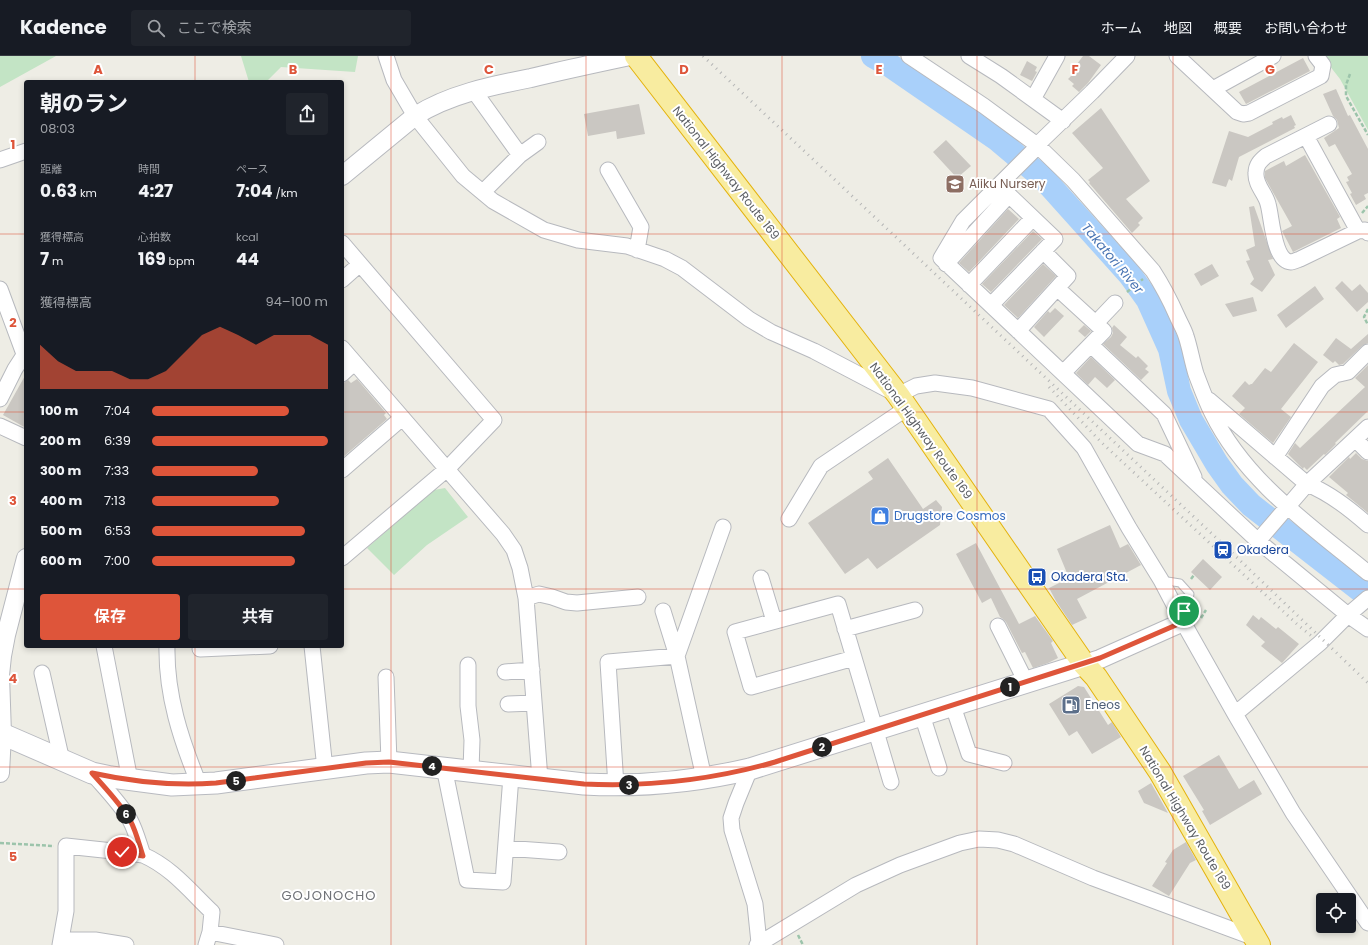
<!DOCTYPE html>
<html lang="ja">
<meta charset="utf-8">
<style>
:root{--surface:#171b24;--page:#20242c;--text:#f1f3f6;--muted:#9ea1a6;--line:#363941;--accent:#de553a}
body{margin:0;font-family:Poppins,"Noto Sans JP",sans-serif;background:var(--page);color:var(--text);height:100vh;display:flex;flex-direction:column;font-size:15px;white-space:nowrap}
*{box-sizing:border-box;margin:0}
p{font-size:13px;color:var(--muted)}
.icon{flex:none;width:22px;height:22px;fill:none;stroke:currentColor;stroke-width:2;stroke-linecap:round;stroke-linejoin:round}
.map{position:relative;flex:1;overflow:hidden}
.sheet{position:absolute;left:24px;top:24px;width:320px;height:568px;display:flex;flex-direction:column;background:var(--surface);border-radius:4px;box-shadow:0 2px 6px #0003}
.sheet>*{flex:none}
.controls{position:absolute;left:1316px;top:837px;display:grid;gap:8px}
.controls a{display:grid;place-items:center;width:40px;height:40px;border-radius:4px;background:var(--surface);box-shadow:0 2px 6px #0003;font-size:20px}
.pin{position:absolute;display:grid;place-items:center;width:34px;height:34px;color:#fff;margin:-17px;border:2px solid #fff;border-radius:50%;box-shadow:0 1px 4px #0007}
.km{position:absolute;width:20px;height:20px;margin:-10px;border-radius:50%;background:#222;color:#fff;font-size:11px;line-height:20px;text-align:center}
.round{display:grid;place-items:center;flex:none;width:42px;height:42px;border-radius:4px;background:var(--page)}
.head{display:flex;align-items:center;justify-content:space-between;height:68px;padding:0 16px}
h1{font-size:22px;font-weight:700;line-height:30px}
.figures{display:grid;grid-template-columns:repeat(3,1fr);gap:6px;height:68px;padding:4px 16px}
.figures div{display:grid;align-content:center}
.figures b{font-size:17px;font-weight:700}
.figures small{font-size:11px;font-weight:400}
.figures p{font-size:11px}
.chart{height:112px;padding:8px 16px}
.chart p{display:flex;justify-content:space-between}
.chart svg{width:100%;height:72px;margin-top:4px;fill:var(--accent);opacity:.7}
.action{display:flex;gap:8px;margin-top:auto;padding:8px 16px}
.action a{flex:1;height:46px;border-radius:4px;background:var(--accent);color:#fff;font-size:16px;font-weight:700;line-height:46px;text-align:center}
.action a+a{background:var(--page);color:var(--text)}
ul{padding:0 16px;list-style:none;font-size:13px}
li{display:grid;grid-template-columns:64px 48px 1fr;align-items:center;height:30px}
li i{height:10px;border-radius:5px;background:var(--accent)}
header{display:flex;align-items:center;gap:24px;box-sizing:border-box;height:56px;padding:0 20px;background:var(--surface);border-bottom:1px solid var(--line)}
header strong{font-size:19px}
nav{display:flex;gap:22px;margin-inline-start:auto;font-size:14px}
.search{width:280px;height:36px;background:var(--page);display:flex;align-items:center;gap:10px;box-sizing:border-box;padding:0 14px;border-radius:4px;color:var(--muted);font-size:15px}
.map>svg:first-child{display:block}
.green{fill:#c3e4c5}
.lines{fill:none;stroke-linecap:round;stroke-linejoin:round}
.river{stroke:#a9d0fa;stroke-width:24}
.building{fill:#cac7c2}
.service-casing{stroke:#b7b9be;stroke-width:9}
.minor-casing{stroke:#b7b9be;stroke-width:17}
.tertiary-casing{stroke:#b7b9be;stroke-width:20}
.secondary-casing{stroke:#b8bac0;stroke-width:23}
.trunk-casing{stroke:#e4b30e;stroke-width:24}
.path{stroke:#9cc4ab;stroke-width:2.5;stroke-dasharray:4 2;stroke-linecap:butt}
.service{stroke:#fff;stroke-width:7}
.minor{stroke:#fff;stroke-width:15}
.tertiary{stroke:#fff;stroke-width:18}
.secondary{stroke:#fff;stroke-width:21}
.trunk{stroke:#f8eca0;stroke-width:22}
.rail{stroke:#b5b6b6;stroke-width:3;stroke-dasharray:1 5;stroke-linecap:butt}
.route-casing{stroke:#fff;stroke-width:8}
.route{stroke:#de553a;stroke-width:5}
.grid{fill:none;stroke:#de553a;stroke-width:1;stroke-opacity:0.55}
.labels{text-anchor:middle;stroke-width:4;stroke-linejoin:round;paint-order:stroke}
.street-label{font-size:12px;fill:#5c5f64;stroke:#fff}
.education-label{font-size:12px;fill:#785e54;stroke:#fff;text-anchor:start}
.shop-label{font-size:12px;fill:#366cbe;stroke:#fff;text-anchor:start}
.transit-label{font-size:12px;fill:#164399;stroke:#fff;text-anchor:start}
.service-label{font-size:12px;fill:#4e5e75;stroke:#fff;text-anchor:start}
.water-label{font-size:13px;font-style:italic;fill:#4a75b3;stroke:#fff}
.neighbourhood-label{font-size:13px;letter-spacing:1px;fill:#6e7176;stroke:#fff}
.grid-label{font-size:13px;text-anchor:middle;font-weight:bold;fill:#de553a;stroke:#fff;stroke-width:4;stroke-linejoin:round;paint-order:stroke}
</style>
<header>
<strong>Kadence</strong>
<div class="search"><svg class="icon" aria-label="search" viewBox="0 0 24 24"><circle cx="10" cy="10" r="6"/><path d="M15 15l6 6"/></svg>ここで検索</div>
<nav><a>ホーム</a><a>地図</a><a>概要</a><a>お問い合わせ</a></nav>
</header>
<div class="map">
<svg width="1368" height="889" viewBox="0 0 1368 889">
<rect width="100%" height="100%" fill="#eeede5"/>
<!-- green -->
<path class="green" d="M0,0h56l-56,31z
M241,0h117l-3,16 -74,-5 -15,15h-17z
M1322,0h46v74l-28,-51z
M445,432l23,29 -41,28 -33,30 -27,-27 67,-58z"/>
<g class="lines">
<!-- river -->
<path class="river" d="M873,0l18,10 106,73 46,39 87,97 18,25 22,49 9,42 12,29 26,44 15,21 19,20 117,91"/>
</g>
<!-- building -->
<path class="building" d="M1083,0h6l12,9 -13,18 -9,9 -7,-6 2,-2 -6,-5 5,-5 -2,-2z
M1303,2l7,13 -64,33 -7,-12z
M1027,5l10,6 -2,4 2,1 -5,9 -12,-6z
M1336,33l12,27 2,-1 18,34v44l-4,2 2,4 -10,6 -6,-11 2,-1 -6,-11 3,-1 -2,-4 5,-3 -17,-30 -6,3 -5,-9 15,-10 -2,-8 -4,-4 -10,-22z
M639,48l6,30 -28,5 -1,-8 -28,5 -4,-22z
M1101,52l49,73 -24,18 17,19 -5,5 2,2 -8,8 -43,-50 1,-1 -2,-2 15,-12 -31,-35z
M1291,59l5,10 -2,1 1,2 -56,29 -7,24 -3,-2 -3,8 -14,-4 17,-52 19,6 25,-13 -1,-2 10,-5 1,2z
M946,84l25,26 -14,12 -24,-26z
M1305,99l34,60 1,2 -3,2 4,9 -48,24 -11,-21 10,-5 -27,-48v-7l19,-10 2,5z
M1254,150l19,53 -5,1 7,15 -13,17 -12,-8 4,-5 -8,-18 4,-1 -4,-10 9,-4 -6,-39z
M1008,153l11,10 -50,53 -10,-9z
M1033,175l9,8 -51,53 -9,-8z
M1043,208l13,12 -38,42 -14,-13z
M1212,208l7,12 -18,10 -7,-12z
M1342,225l10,10 8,-7 8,9v9l-11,10 -22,-24z
M1315,230l9,13 -38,29 -9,-13z
M1253,241l4,14 -24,6 -8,-13z
M1055,252l9,8 -20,21 -10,-10 14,-16 2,2z
M1084,269l7,6 -6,6 -7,-6z
M1114,269l13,12 -7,8 16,13 2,-2 10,10 -3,3 4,3 -8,8 -38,-36 8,-7 2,-4 -1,-5z
M1368,278v9l-6,3 -19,18 -4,1 -4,-4 -2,2 -10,-8 13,-17 15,11z
M1294,287l24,19 -37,47 10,8 -18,26 -34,-29 6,-6 -13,-12 13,-15 4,4 2,-1h1l13,-16 6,4z
M1091,301l24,23 -8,8 -12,-11 -7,8 -12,-12z
M1368,309v46l-33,32 1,1 -11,11 -1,-1 -17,16 -3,-3 -1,2 -15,-15 7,-11 5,5 65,-61 -10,-9z
M26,318v54l-23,-13z
M357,323l29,34 -2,2 3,4 -45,39v-74l6,-4 3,3z
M1356,397l6,6 6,2v52l-17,-14 -5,-4 2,-2 -19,-16 20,-20 1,2z
M888,402l35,51 13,-9 6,7 -2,18 -63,44 -9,-11 -23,16 -37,-51 65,-44 -5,-7z
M1110,469l10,23 8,-4 13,21 -64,34 10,19 -15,7 -16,-24 -7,-13 20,-10 -12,-29z
M976,487l43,81 16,-8 18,25 -2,2 7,15 -10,5 -15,5 -8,-16 -3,1 -16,-31 -3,-3 -3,-2 -9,-19 -9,5 -26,-49z
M1203,503l19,18 -12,13 -19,-18z
M1253,559l6,5 2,-3 15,12 2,-2 21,17 -17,19 -21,-17 4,-4 -19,-17z
M1078,630l6,1 24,38 4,-3 9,15 -29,17 -15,-23 -8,5 -20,-32z
M1219,699l20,34 15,-9 8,14 -52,31 -8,-14 2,-1 -21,-34z
M1151,727l17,30 -24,-10 -6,-12z
M1186,786l10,18 -6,3 -21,33 -17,-10 15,-23 -2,-1 8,-12z"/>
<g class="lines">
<defs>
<path id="service" d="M1161,524l19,3 10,11 -2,9 -7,14"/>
<path id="minor" d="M386,0l8,24 21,36 48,60 30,25 51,29 34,10 49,6 38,13 17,9 67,51 22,13 43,19 84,44 18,-9 19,-3 37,5 77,21 35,39 45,80 32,52 22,42 52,92 58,99 75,110
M909,0l75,50 53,39 36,35 80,91c9,14 17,29 24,45 3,7 7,13 9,20 4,12 6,25 10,38 5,13 10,27 16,39 33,68 99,113 156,160
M969,0l32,20 62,45
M1127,0l-35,36 -55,53 -3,5 -71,71 -22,37 197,186 27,10 93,87 90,74 20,14
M1177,0l60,56 6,2 6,-1 72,-37 2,-11 -7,-9
M1213,33l60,-33
M474,35l46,64
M1033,43l24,-43
M1329,68l-63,32c-6,5 -10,9 -10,17 -1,12 10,21 12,31 4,13 5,57 23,58 2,0 6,-2 9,-3l58,-28 7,-1 3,3
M1306,80l52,95
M0,104l26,-9
M608,114l33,57 -4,23
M483,136l37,-37 18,-13
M342,187l152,177 -47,49 -105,89
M946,208l63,-69 46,44 -64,66
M342,224l18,-16
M969,229l64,-67
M1057,232l47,43 -41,42
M0,233l24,65
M1096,267l19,-20
M1018,275l50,-55 -25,-25
M1091,289l73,69 30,63
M342,292l161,186 11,16 6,18 6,30 14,181
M342,318l12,-11
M0,343l15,-30 11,-17
M1209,344l98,84c23,9 43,25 61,41
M0,370l26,12
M1355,383l13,13
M1275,401l47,-71 13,-11 13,-3 20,-20
M342,414l60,-52
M789,463l32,-53 86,-58
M1258,485l49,-57 61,-57
M761,522l13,43
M526,542l13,-4 13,3 14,5 11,1 61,-6
M998,570l28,56
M845,573l70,-19
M104,590l26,134
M167,590c-1,49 14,94 32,138
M312,590l13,123
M200,593l70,-3
M854,602l-103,29 -16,-55 103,-28 53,178
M468,609v41l4,34 -1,31
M505,616l27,-2
M42,617l20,88
M386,621l3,85
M508,648l26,-1
M953,650l16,48 35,9
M1235,658l85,-71 28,-28 20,-17
M922,659l17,53
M444,711l23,113 36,2 8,-106
M750,713l-14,34 -5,15 1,12 23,74 4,39
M704,722l-27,-122 46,-129
M616,730l-8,-124 69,-6 -14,-45
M506,792l53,4
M143,799c28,12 47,36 69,57l-2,20 -4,13
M210,876l66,13
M62,884h33l31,5
M60,889l6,-34v-65l56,6 21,3c-4,-11 -7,-24 -13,-35 -10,-17 -25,-32 -38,-47
M757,889l99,-60 44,-20 60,-22 19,-4 19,1 16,4 79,34 162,60"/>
<path id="tertiary" d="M342,120l73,-60c35,-22 76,-30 116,-38 33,-8 66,-15 99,-22
M1084,608l16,-5 83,-37
M0,717l2,-39 -2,-59 2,-19 4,-21 20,-77"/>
<path id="secondary" d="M0,677l92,40 19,4 61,8 44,-2 150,-20 23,-1 195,22c56,3 111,-2 166,-15l334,-105"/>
<path id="trunk" d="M636,0l262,339 186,269 12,13 64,95 99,173"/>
</defs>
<!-- service casing -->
<use href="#service" class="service-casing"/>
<!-- minor casing -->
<use href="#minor" class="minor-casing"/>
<!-- tertiary casing -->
<use href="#tertiary" class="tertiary-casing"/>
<!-- secondary casing -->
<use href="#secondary" class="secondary-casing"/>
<!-- trunk casing -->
<use href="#trunk" class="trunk-casing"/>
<!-- path -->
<path class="path" d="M1350,18l-4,11v11l22,39
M1362,157l6,-7
M1127,236l16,-13
M1368,253l-4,8 4,8
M1191,523l3,-4
M1201,562l5,-8
M0,787l54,3
M798,879l5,10"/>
<!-- service -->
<use href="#service" class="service"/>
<!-- minor -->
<use href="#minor" class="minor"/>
<!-- tertiary -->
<use href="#tertiary" class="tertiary"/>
<!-- secondary -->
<use href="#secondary" class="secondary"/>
<!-- trunk -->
<use href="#trunk" class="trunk"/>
<!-- rail -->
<path class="rail" d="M703,0l523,491 142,136
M1049,331l52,55 198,184 15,12"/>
</g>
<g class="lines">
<defs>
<path id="route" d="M122,796l21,4c-4,-12 -7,-25 -13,-36 -10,-17 -25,-32 -38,-47 41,9 83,13 124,10l150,-20 23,-1 195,22c65,3 128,-4 191,-22l325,-104 83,-36 -2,-5 3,-6"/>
</defs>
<!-- route casing -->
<use href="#route" class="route-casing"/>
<!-- route -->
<use href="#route" class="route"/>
</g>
<!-- grid -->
<path class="grid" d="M195,0v26M391,0v889M586,0v889M782,0v889M977,0v889M1173,0v889M0,178h26M342,178h1026M0,356h26M342,356h1026M0,533h26M342,533h1026M195,590v299M0,711h1368"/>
<!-- icons -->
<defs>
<symbol id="school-square" viewBox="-11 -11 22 22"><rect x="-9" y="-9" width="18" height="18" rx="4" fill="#8d6e63" stroke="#fff"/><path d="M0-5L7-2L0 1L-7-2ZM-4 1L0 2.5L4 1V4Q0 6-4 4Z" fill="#fff"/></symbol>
<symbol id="shop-square" viewBox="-11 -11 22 22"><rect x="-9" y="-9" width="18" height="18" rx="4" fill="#3f7fe0" stroke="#fff"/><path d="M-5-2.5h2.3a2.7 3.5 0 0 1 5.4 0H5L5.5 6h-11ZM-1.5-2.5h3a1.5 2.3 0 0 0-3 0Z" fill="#fff"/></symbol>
<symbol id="station-square" viewBox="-11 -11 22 22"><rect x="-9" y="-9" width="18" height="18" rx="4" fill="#1a4fb4" stroke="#fff"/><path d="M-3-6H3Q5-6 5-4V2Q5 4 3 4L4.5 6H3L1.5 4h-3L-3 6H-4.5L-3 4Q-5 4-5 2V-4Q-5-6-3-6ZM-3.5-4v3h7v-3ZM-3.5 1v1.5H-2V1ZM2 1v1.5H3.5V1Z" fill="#fff"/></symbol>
<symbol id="bus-square" viewBox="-11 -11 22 22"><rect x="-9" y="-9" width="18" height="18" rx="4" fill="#1a4fb4" stroke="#fff"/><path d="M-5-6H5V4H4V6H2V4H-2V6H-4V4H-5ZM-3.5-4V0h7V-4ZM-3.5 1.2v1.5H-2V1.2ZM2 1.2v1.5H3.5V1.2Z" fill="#fff"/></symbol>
<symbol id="fuel-square" viewBox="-11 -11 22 22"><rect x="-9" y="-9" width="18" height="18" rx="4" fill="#5c6f8a" stroke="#fff"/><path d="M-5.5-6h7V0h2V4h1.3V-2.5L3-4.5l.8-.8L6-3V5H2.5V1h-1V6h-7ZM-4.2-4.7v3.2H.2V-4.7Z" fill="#fff"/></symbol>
</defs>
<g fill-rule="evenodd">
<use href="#school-square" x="944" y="117" width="22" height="22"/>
<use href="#shop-square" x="869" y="449" width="22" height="22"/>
<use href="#station-square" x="1212" y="483" width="22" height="22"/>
<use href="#bus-square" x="1026" y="510" width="22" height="22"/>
<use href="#fuel-square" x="1060" y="638" width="22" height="22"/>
</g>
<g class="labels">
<!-- street labels -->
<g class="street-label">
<text transform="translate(726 117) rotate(52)" y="4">National Highway Route 169</text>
<text transform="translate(921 375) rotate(54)" y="4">National Highway Route 169</text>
<text transform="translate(1185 762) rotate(59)" y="4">National Highway Route 169</text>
</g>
<!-- education labels -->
<g class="education-label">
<text x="969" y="132">Aiiku Nursery</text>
</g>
<!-- shop labels -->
<g class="shop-label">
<text x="894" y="464">Drugstore Cosmos</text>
</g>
<!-- transit labels -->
<g class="transit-label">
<text x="1237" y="498">Okadera</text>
<text x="1051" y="525">Okadera Sta.</text>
</g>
<!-- service labels -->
<g class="service-label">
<text x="1085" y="653">Eneos</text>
</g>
<!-- water labels -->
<g class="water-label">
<text transform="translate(1113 202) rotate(50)" y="5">Takatori River</text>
</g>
<!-- neighbourhood labels -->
<g class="neighbourhood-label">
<text x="329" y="844">GOJONOCHO</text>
</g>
</g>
<g class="grid-label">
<text x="98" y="18">A</text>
<text x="293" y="18">B</text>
<text x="489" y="18">C</text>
<text x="684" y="18">D</text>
<text x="879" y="18">E</text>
<text x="1075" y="18">F</text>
<text x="1270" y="18">G</text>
<text x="13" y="93">1</text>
<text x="13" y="271">2</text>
<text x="13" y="449">3</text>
<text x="13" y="627">4</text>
<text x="13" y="805">5</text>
</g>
</svg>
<div class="controls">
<a><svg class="icon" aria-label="locate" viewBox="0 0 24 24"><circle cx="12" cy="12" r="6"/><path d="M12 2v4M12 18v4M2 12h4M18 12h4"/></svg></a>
</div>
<div class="pin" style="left:1184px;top:555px;background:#1e9e55"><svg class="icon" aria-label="arrive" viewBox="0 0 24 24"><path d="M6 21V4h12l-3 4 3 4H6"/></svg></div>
<div class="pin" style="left:122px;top:796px;background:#d93025"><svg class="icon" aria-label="check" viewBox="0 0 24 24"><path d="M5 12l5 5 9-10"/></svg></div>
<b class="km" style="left:1010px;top:631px">1</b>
<b class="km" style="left:822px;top:691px">2</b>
<b class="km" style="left:629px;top:729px">3</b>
<b class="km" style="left:432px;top:710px">4</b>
<b class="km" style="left:236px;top:725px">5</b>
<b class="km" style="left:126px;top:758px">6</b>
<section class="sheet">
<div class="head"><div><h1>朝のラン</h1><p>08:03</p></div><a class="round"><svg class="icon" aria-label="share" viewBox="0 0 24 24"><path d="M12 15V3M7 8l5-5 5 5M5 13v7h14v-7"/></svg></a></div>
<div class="figures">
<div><p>距離</p><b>0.63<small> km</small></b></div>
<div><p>時間</p><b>4:27</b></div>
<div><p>ペース</p><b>7:04<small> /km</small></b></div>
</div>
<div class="figures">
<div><p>獲得標高</p><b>7<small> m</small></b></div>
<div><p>心拍数</p><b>169<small> bpm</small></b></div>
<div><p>kcal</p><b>44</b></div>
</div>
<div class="chart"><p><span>獲得標高</span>94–100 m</p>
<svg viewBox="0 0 160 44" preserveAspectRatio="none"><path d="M0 44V17L10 27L20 33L30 33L40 33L50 38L60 38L70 33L80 22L90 11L100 6L110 11L120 17L130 11L140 11L150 11L160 17V44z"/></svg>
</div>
<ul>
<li><b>100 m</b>7:04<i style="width:78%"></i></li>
<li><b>200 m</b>6:39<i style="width:100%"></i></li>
<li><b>300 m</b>7:33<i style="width:60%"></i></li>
<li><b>400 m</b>7:13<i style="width:72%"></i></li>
<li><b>500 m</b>6:53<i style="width:87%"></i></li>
<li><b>600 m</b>7:00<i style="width:81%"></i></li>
</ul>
<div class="action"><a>保存</a><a>共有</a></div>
</section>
</div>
